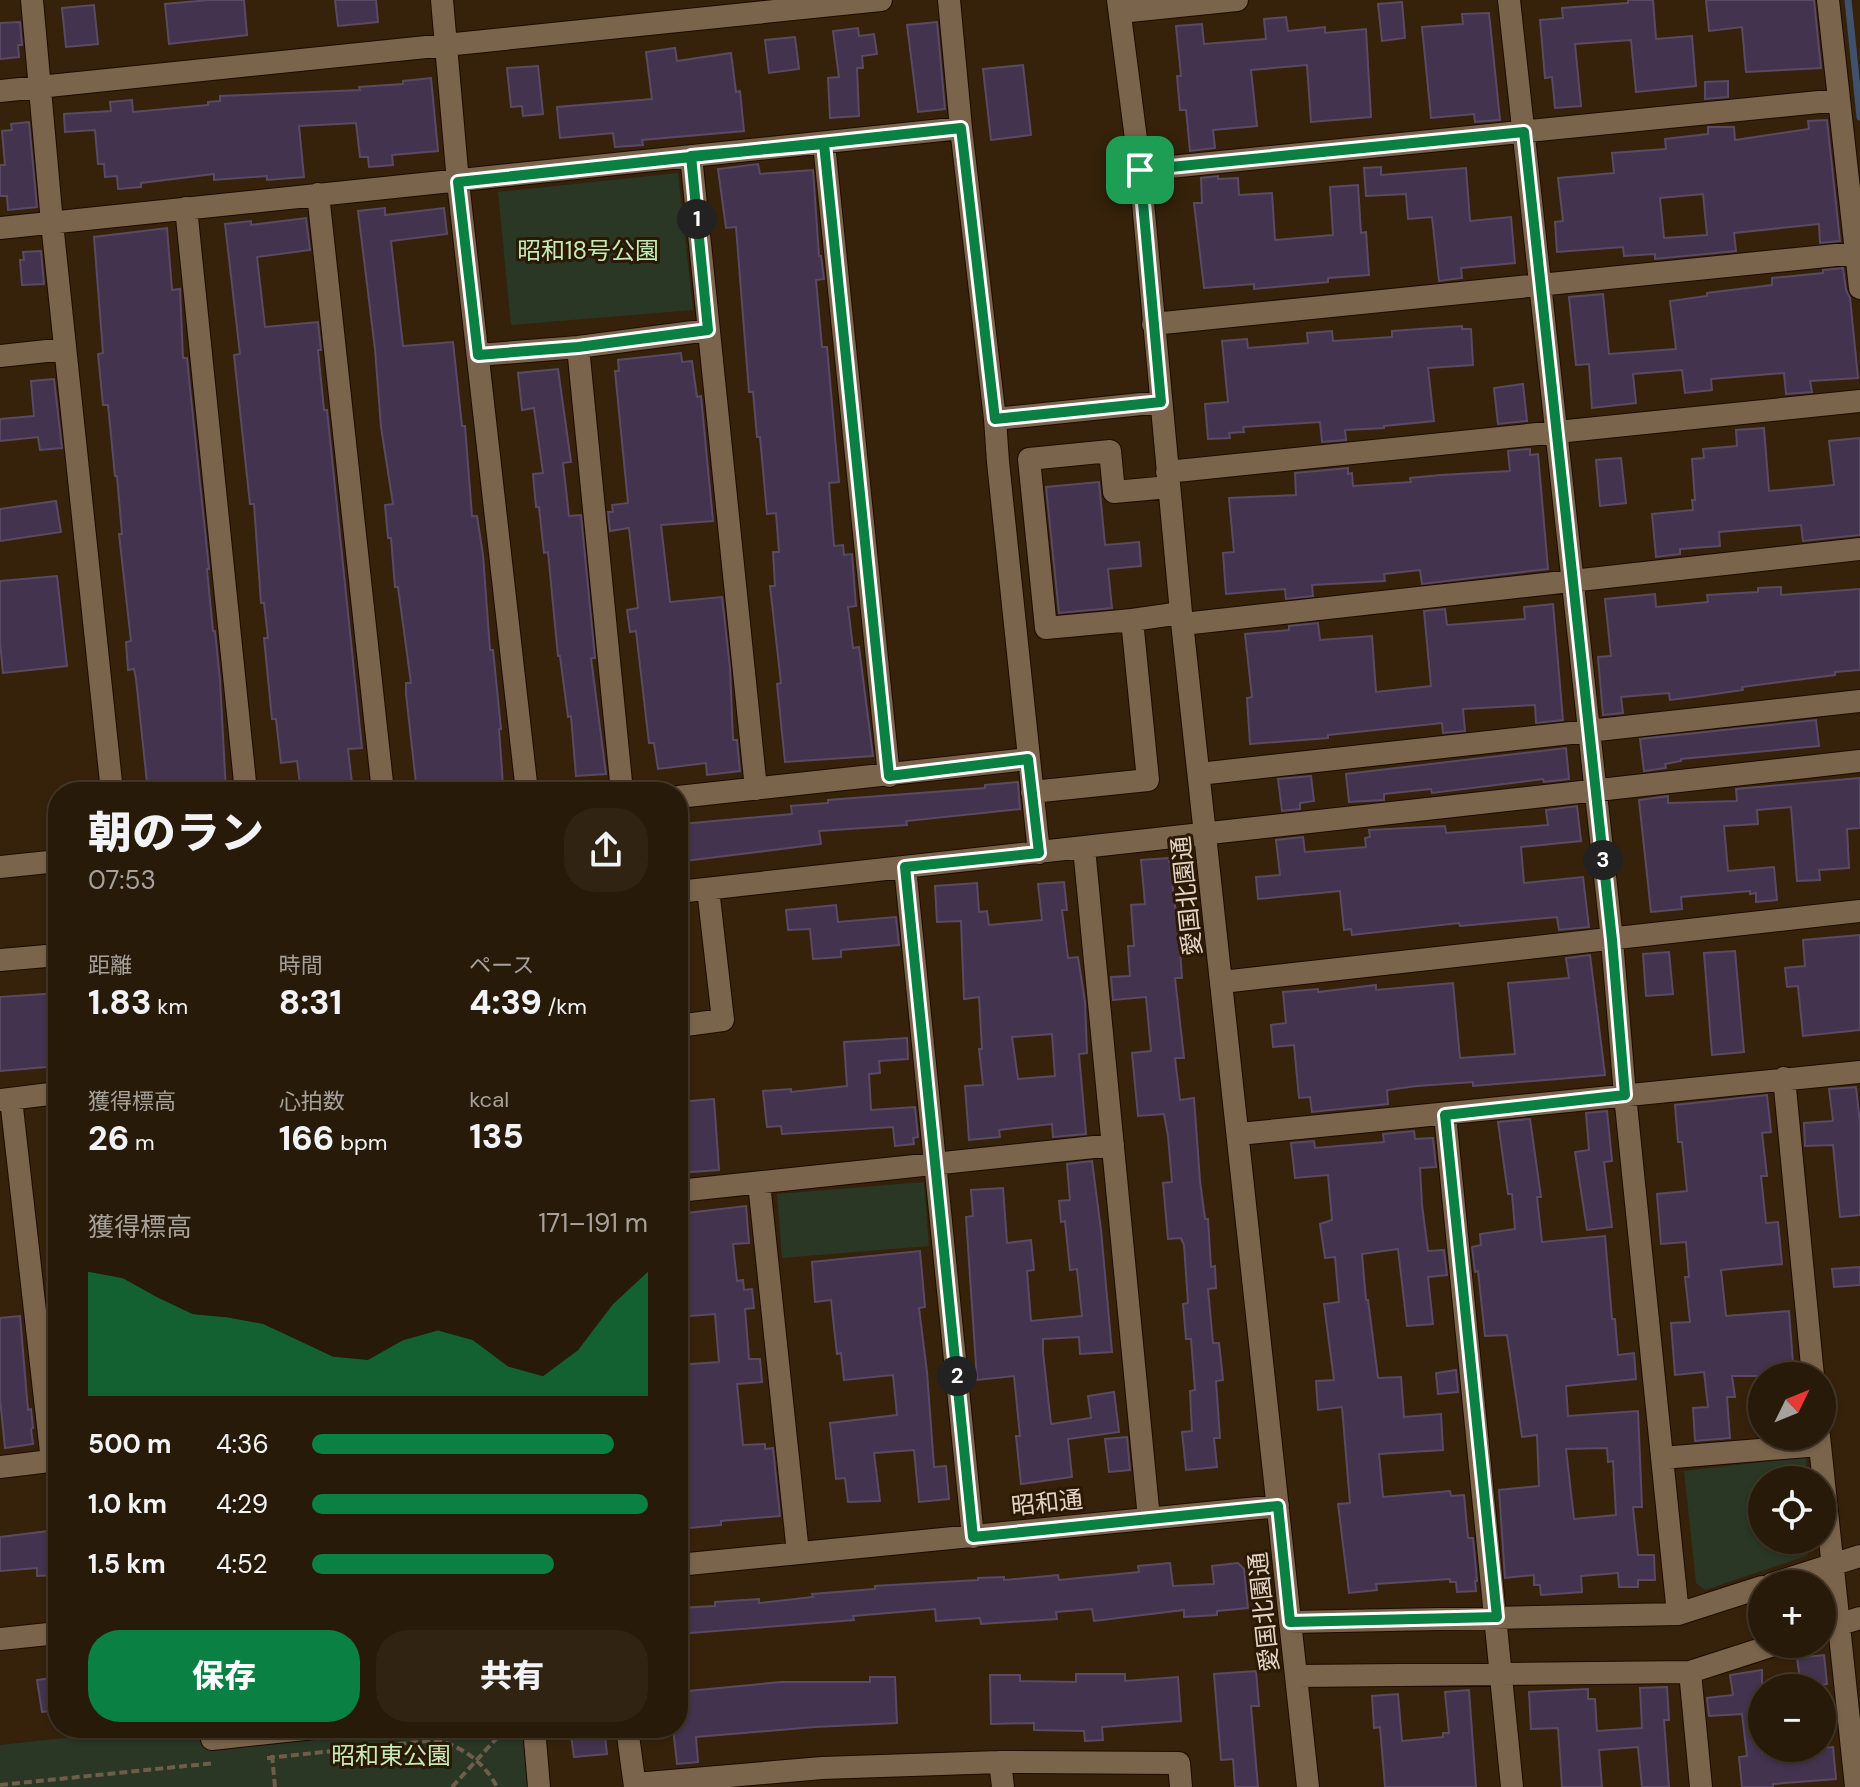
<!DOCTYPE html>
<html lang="ja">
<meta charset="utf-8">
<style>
:root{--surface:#281a08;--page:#302312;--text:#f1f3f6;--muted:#a5a19c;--line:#443829;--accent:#0b8043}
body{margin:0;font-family:"DM Sans","Noto Sans JP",sans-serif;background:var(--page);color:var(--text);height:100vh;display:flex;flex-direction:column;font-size:30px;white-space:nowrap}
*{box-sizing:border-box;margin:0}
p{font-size:26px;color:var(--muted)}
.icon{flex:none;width:44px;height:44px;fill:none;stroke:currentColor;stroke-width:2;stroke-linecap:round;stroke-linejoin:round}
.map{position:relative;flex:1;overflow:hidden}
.panel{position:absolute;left:48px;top:782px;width:640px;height:956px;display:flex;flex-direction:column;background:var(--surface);border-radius:32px;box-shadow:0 2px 6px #0004,0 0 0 2px var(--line)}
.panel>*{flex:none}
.needle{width:52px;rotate:47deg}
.fabs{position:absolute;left:1748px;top:1362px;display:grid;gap:16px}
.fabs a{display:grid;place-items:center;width:88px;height:88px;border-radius:50%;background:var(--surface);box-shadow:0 2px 6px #0004,0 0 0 2px var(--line);font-size:40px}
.pin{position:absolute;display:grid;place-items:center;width:68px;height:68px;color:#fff;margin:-34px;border-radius:16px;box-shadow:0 4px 12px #0006}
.km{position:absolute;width:40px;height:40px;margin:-20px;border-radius:50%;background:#222;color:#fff;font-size:22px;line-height:40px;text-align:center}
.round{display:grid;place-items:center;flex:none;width:84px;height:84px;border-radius:32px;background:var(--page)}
.head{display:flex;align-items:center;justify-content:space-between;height:136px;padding:0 40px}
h1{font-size:44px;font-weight:800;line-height:60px}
.figures{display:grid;grid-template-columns:repeat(3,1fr);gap:12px;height:136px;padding:8px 40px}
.figures div{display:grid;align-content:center}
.figures b{font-size:34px;font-weight:800}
.figures small{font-size:22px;font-weight:400}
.figures p{font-size:22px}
.chart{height:224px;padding:16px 40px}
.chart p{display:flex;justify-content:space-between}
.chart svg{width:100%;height:144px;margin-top:8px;fill:var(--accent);opacity:.7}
.cta{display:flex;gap:16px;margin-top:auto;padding:16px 40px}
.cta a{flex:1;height:92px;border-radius:32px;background:var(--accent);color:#fff;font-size:32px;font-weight:800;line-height:92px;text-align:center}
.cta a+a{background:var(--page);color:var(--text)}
ul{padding:0 40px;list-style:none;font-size:26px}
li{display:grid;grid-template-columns:128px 96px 1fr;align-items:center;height:60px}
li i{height:20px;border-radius:10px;background:var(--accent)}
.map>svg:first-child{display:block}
.green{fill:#293724}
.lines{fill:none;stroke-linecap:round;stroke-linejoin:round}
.stream{stroke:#40516c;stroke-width:7}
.building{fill:#43334e;stroke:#594a64;stroke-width:2;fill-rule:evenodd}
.minor-casing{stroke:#1c0b00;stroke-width:24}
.path{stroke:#6f5d4a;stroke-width:4;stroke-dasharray:8 4;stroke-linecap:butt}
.minor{stroke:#7a644c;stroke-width:22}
.route-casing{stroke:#fff;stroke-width:16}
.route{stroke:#0b8043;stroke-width:10}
.labels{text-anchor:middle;stroke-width:6;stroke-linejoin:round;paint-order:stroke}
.park-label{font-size:24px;fill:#c5ebb8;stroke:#2b1903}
.street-label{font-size:24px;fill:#e2d5c8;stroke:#2b1903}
</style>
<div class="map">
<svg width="1860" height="1787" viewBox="0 0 1860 1787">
<rect width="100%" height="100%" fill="#36220b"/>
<!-- green -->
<path class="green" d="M678,173l15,137 -182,15 -13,-133z
M924,1182l5,64 -147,12 -5,-64z
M1806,1457l1,23h-45v60h50l1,8 -7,8 -101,34 -9,-7 -12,-112z
M156,1728h47l2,18 176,-18h145l5,59h-531v-42z"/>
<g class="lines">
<!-- stream -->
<path class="stream" d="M1848,0l12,117"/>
</g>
<!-- building -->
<path class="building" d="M209,0h35l3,35 -78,9 -4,-40z
M335,0h41l2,22 -40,4z
M1628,0h25l3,39 36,-3 4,50 -60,6 -5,-52 -56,4 6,62 -26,2 -3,-31 -7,1 -5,-58 23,-2 -1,-10 66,-5z
M1706,0h108l7,68 -75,4 -4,-45 -33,4z
M1402,2l3,36 -23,3 -4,-37z
M94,5l4,39 -32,3 -4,-39z
M1489,13l11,107 -25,2 -1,-8 -43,4 -9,-91 41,-3 -1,-10z
M1286,17l2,14 37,-4v6l41,-4 5,88 -60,5 -4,-57 -56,5 6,56 -44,4 2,18 -25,3 -4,-41h-6l-3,-34h4l-5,-50 26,-2 2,20 62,-5 -2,-20z
M20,22l2,23h-4l1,12 -19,2v-36z
M937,22l8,87 -27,3 -11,-87z
M858,28l1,8 15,-2 3,20 -15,2 1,12h-6l2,48 -29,2 -2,-40 11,-1 -6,-46z
M795,37l4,32 -30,4 -4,-33z
M675,48l2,13 54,-8 5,39 4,-1 4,40 -102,9 1,5 -28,2 -2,-14 -53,5 -3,-31 95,-8 -6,-47z
M1023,65l8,70 -40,5 -8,-71z
M538,66l5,48 -20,2 -1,-10 -11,1 -4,-39z
M431,78l7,73 -46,4 1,10 -24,2 -1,-10h-8l-4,-34 -57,3 5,51 -37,3v-4l-53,4v-6l-73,9v4l-23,2 -1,-13 -12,1 -1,-13h-6l-3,-34 -30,2 -1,-18 47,-3 -1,-9 22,-2 1,12 75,-7v-3l12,-1v-5l140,-6 -1,-3 44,-3v-3z
M1728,81v16l-23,2v-17z
M1827,120l13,121 -20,2 -1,-19 -85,9 2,18 -81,8v-5l-31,2 -1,-9 -66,5 -2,-30 8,-1 -5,-43 56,-5 -2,-20 54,-4 -1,-10 43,-5v-7h26l1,13 74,-11 -1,-8zM1703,194l4,41 -43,3 -4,-40z
M29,122l8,85 -29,3 -1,-14h-7v-31h5l-3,-34 10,-1 -1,-6z
M758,164l2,10 53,-4 6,86h2l3,23 -8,1 6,67h5l12,135 -10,1 5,63 9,-1 1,10 8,-1 4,52 -8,1 5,41 6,-1 14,109 -88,6 -8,-78 4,-1 -11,-97h5l-2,-34h6l-3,-39 -9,1 -7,-77h-3l-4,-45h-4l-13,-165 -10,1 -8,-59z
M1381,167v8l85,-7 4,53 41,-4 4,46 -54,5 1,10 -23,3 -7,-64 -24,2 -2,-25 -40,2 -2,-28z
M1218,176v3l20,-1 1,17 33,-2 3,47 58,-5 -3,-48 28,-2 3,48 5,-1 3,43 -41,3v4l-74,7v-5l-50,4 -10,-85h8l-1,-25z
M385,208v7l59,-7 3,26 -56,7 12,105 50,-4 9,84h3l7,90h5l6,39 7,95h3l8,79h-2l4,56 -57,5v2h-29l-11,-98v-11h5l-13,-96h-3l-4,-49h-3l-3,-33 8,-1 -12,-77 -6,-78 -17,-138z
M306,218l4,32 -53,7 8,70 53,-5 3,28h-3l6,60h3l35,338 -14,1 5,43h-52l-4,-31 -16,2 -5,-44h-4l-8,-81h4l-4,-35h-3l-7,-99h-4l-16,-149 6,-1 -15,-130 26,-3v4z
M167,228l5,62 8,-1 3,69h4l3,30 19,181h-2l6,62h2l5,49 6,112h-78l-12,-113 -2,-10 -6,1 -2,-28 5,-1 -12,-107h3l-5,-58h-2l-7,-71h-5l-5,-51 5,-1 -9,-116z
M41,251l3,33 -22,1 -2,-25h4l-1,-8z
M1843,268l3,22 4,8 8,80 -48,3 2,11 -26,2 -2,-21 -73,6 1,11 -27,3 -3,-23 -49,4 3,29 -44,5 -3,-44 -13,1 -7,-68 34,-3 6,60 67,-5 -6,-48 37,-5v-3l65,-8v-7l51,-5v-3z
M1462,326v3h9l2,36 -45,3 6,53 -50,5v2l-39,2 1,10 -24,2 -2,-20 -77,5 1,5 -15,1 1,5 -22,1 -3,-35 23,-2 -6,-61 25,-2 1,9 60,-5 -1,-10 25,-2 1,10 59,-4v-6z
M681,353l1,9 10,-1 5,36 4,-1 12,125 -52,4 9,77 52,-5 8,71 3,72h4l3,31 -33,4 -1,-12 -48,6 -4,-26h-5l-13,-112 -6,1 -3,-22 11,-2 -9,-80 -19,3 -2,-19h5l-1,-7 16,-2 -13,-132h4l-1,-11z
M558,369l13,93 -8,1 6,53 12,-1 14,143h-4l15,116 -30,2 -5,-60 -3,1 -8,-61h-2l-10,-104 -4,1 -5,-46h-3l-3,-33 10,-1 -9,-65 -12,2 -4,-37z
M54,379l8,69 -22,2 -2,-13 -38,4v-22l34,-3 -3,-35z
M1523,384l4,37 -29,3 -4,-36z
M1764,428l5,63 65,-6 -5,-44 31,-3v97l-57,6 -2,-16 -82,7 1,14 -40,3v5l-24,3 -4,-43 41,-4 -1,-10h3l-3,-41 12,-1 -1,-9 34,-3 -1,-16z
M1530,449v6l8,-1 10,115 -126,15 -2,-14 -36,4 1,7 -73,4 1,11 -27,3 -1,-10 -59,5 -3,-41 11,-1 -5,-54 67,-3 -1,-22 53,-5v6l4,-1 1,13 58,-4 -1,-4 31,-3 69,-4 -2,-20z
M1621,458l5,45 -26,3 -4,-46z
M1099,482l6,63 34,-3 2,24 -33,3 4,39 -53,5 -13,-126z
M56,501l5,31 -61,9v-32z
M57,576l10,90 -64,7 -3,-31v-61z
M1781,587v8l79,-6v81l-25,2v3l-93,12 1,3 -49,7 -24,3 -1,-7 -48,4 2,16 -20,2 -5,-58 13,-1 -6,-57 50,-5 1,13 52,-5 -1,-7 51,-3v-4z
M1553,604l10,116 -27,3 -1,-18 -72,4 2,22 -22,2 -1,-10 -114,12v3l-78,6 -3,-46 5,-1 -7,-63 44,-4v-4l29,-3 2,17 52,-4 4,56 55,-6 -7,-75 21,-2 2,16 78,-6 -1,-12z
M1816,720l3,26 -138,13v2l-16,3 1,4 -22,3 -4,-32z
M1566,748l3,31 -25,3 -1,-3 -111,14 -1,-4 -47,5v6l-35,2 -3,-28z
M1311,776l3,25 -14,2v6l-18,2 -4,-32z
M1860,778v50l-13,1 2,39 -30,2 1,10 -23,1 -6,-74 -34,3 1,14 -34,2 4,45 46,-4 3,33 -21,2v-9l-6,1v-3l-69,6 1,12 -31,3 -12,-112 29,-4v7l69,-2 -1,-12z
M1018,782l2,27 -114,12 1,4 -88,6 2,13 -136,17 -3,-37 110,-10 -1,-8 37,-3v-3l157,-12v-3z
M1577,806l4,35 -60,6 3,36 59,-6 6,50 -30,3 -2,-13 -97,9 -1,-3 -107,12 -1,-6 -7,1 -4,-39 -82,8 -2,-22 24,-2 -4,-35 27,-3 2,15 61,-5 -1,-9 5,-1 -1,-7 76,-4 1,7 102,-8 -2,-15z
M1169,858l10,79 3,41h-7l9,80h-9l5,42 14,-2 6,83 5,38h3l3,48 4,-1 1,22 -8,1 5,54h6l4,37 -7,1 4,57h-6l3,29 -31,3 -4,-38 10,-1 -2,-40 5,-1 -4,-51h-5l-3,-35 5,-1 -4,-58 -3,-7 -13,1 -5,-56 9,-1 -4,-46 -4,-22 -26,2 -6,-63 19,-2 -5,-54 -33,3 -2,-23 19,-1 -2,-30h6l-3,-41 14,-1 -4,-44z
M1064,882l3,28h-5l6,48 10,-1 7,45 2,51 -8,1 7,80 -33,3 -1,-13 -53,6 1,7 -31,3 -4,-54 18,-1 -4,-36h3l-3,-52 -15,2 -3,-78 -24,1 -2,-36 42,-3 2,29 8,-1 2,14 53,-5 -4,-36zM1052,1034l3,42 -37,3 -6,-42z
M836,905l2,17 58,-5 3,28 -58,5v7l-28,2 -3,-30 -22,1 -2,-20z
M1860,935v95l-57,6 -5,-50 -11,1 -2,-19 20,-2 -2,-26z
M1735,951l9,101 -32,3 -8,-102z
M1669,952l4,42 -27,2 -3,-42z
M1590,955l15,120 -132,11v-4l-56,4 -30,4 1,14 -76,8 -2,-15 -11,1 -5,-53 -21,2 -2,-22 15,-2 -3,-31 35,-3v3l58,-7v5l77,-7 7,75 55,-4 -7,-71 61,-5 -3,-20z
M58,993v73l-58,5v-74z
M907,1038l1,21 -29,2 1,12 -11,1 2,36 44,-3 3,30 -5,1 1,6 -19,2 -2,-19 -111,7 -1,-8 -14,1 -4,-36 28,-2v3l56,-6 -3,-44z
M1856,1087l4,37v91l-20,2 -7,-72 -28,1 -1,-23 29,-2 -4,-32z
M1767,1095l4,37 -9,1 5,43h-6l5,47 12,-1 4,42 -61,6 5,46 63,-5 5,65h-62l3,21h-8l3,41 -35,3 -2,-33 15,-1 -4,-35 -29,3 -4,-52 19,-1 -5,-45h4l-3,-35 -25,2 -4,-50 30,-3 -5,-49h-4l-3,-37z
M714,1099l5,71 -41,3v-71z
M1607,1111l5,50 -8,1 8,65 -25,3 -12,-78 14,-2 -3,-37z
M1530,1119l11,78h-4l5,45 63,-6 7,83h3l3,36 16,-2 2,26 -70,7 2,30 70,-5 4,96h-9l5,48h16l1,25h-17v7h-19l-1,-14 -37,3 1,16 -41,3 -1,-10h-6v-10l-29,3 -6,-88 40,-4 -2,-51 -15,2 -15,-102 -22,1 -7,-65 -3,1 -3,-25 9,-2 -1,-11 35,-5 -3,-35h-4l-10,-72zM1607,1448l1,14 5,-1 3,54 -42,4 -8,-70z
M1414,1131l1,8 18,-1 3,29 -16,1 2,37 6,46 16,-1 3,25 -19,2 5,47 -26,2 -9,-77 -36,5 4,46h2l10,78 23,-1 3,40 37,-3 2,36 -64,4 4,43 67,-6 1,5 13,-1 4,43h5l4,43h-2l1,10 -19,1 -1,-10h-6v-3l-74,5 1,6 -28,3 -11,-89 12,-1 -8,-96 -24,3 -2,-29 18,-1 -10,-76 15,-2 -4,-45 -10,1 -5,-34 12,-4 -4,-45 -33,3 -4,-35 23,-2 1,7 69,-6 -1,-8z
M1092,1161l9,69 11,122 -32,2 -1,-17 -36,2v13l8,72 40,-6 -3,-22 26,-4 5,40 -51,7 4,38 -51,7 -5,-48h4l-6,-60 -37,4 -11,-163 7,-1 -2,-26 32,-2 4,55 24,-3 3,30 -7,1 4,50 51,-5 -5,-47 -7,1 -5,-49 -4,1 -2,-21 11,-1 -3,-36z
M746,1206l3,37 -16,1 4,37 6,-1 1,10 8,-1 2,19 -9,1 4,50h11l2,23 -25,2 6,61 22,-1v5l8,-1 7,68 -59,5v4l-43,4v-164l41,-3 -4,-48 -37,3v-103z
M920,1251l5,56 -6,1 8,64 7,95 12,-1 3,33 -30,3 -5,-52 -40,3 6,48 -32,1 -3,-24 -9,1 -6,-56 67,-8 -4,-40 -49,5 -3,-27 -4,1 -6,-54 -16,2 -3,-40z
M1860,1267v18l-26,2 -2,-18z
M20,1316l8,94 3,-1 2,19 -2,1 2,15 -28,4 -5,-49v-81z
M1456,1370l2,22 -20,2 -2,-21z
M1127,1437l3,33 -21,2 -4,-33z
M57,1530l1,45 -21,1v-8l-37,3v-34z
M1170,1563l3,23 41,-2 -2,-18 26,-3 6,6 4,39 -31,3v4l-33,2v-7l-90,11 -2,-12 -36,3 1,7 -76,5 -1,-6 -44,3 -1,-12 -82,7 1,4 -176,14v-26l37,-2v-4l44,-3v4l54,-6 -1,-3 63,-5v-3l103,-6v-2l26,-1v3l54,-5 1,5 80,-8 -1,-6z
M1824,1655l3,29 -26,3 -4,-29z
M1762,1670v83l71,-6 3,32 -63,5v3h-31l-3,-30 8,-1 -5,-42 -33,2 -2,-18 26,-3 -3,-20z
M1256,1671l3,35h-8l7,81h-23l-2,-28 -12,1 -7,-86z
M1076,1674h49v7l53,-4 3,44 -79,6 1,13 -18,1 -1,-10 -50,-1v-7l-43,1 -1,-49h30v6l56,1z
M58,1677v33l-16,2 -5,-32z
M870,1677h25l2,46 -82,4 -119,10 2,25 -21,2 -4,-36h5v-36l103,-10h89z
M1667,1687l2,33h-5l5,67h-27l-4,-40 -39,3 3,37h-40l-4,-59 -27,1 -2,-37 59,-3v10h7l2,32 45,-3 -2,-40z
M1469,1690l7,97h-91l-5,-60 -6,1 -2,-32 26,-2 4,47 41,-4v-4h6l-4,-41z
M570,1728h34l3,26 -33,3z"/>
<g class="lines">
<defs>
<path id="minor" d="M32,0l20,223 60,569
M442,0l16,182 69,610
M949,0l12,128 34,291 3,43 41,391
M1118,0l22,170 41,443 127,1174
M1509,0l103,940 13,155 53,519
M1828,0l32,288
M1120,12l117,-12
M0,91l881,-91
M824,144l65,632
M691,156l65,633
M1140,170l699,-70
M318,194l65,598
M186,208l60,584
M0,228l961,-100
M1153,324l703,-71
M578,347l44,445
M478,355l100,-8 130,-17
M0,356l65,-7
M995,419l166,-17
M1167,472l693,-71
M1132,620l49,-7
M1183,624l677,-75
M1199,774l661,-73
M1032,792l116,-12 -16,-160 -86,8 -17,-169 81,-8 4,41 55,-5
M678,797l350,-38
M1084,848l65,671
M0,867l58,-6
M905,867l68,670
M678,892l1182,-131
M0,960l58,-5
M1222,982l638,-71
M678,1026l45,-6 -15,-131
M1784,1078l29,298
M11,1099l41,362
M0,1100l58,-7
M1445,1115l67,672
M1239,1134l621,-62
M759,1183l39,370
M678,1191l435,-46
M1819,1436l37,351
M1662,1458l158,-13
M0,1467l58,-7
M678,1565l600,-59
M1772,1584l88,-28
M1290,1622l388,-8 84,-27
M1822,1630l38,-12
M0,1639l58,-6
M1690,1672l11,115
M1297,1676l393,-4 87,-28
M211,1728l1,11 102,-11
M534,1728l5,59
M627,1728l8,59
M1000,1762l3,25
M635,1784l187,-16 178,-6 179,1 2,24"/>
</defs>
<!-- minor casing -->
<use href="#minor" class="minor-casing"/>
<!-- path -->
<path class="path" d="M272,1755l3,32
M267,1758l170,-18c26,7 47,22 60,47
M0,1785l215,-22
M452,1787l54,-59"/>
<!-- minor -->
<use href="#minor" class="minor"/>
</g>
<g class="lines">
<defs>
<path id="route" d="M1140,170l21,232 -166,17 -34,-291 -503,54 20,173 100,-8 130,-17 -17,-174 133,-12 65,632 139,-17 11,94 -134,14 68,670 305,-31 12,116 207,-5 -52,-502 180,-20 -13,-155 -88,-808 -384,38"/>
</defs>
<!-- route casing -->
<use href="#route" class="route-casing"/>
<!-- route -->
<use href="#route" class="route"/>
</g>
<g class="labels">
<!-- park labels -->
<g class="park-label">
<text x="588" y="259">昭和18号公園</text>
<text x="391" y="1764">昭和東公園</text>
</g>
<!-- street labels -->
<g class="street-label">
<text transform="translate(1187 896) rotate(-96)" y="8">愛国北園通</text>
<text transform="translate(1047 1503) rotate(-6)" y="8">昭和通</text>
<text transform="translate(1264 1612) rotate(-96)" y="8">愛国北園通</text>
</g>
</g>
</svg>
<div class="fabs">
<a><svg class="needle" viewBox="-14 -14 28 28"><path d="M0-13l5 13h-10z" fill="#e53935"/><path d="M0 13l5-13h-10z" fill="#a5a19c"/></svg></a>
<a><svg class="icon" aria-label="locate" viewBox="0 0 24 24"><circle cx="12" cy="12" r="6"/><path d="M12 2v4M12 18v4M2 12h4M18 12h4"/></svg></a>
<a>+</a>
<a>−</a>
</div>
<div class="pin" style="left:1140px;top:170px;background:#1e9e55"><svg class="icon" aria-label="arrive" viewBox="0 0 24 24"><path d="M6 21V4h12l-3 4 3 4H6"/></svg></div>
<b class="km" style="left:697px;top:219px">1</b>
<b class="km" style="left:957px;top:1376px">2</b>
<b class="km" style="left:1603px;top:860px">3</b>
<section class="panel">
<div class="head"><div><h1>朝のラン</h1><p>07:53</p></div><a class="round"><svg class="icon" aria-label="share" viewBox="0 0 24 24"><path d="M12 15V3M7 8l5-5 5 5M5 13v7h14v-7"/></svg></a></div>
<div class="figures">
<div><p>距離</p><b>1.83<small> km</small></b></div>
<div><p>時間</p><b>8:31</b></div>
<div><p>ペース</p><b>4:39<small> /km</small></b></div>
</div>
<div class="figures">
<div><p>獲得標高</p><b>26<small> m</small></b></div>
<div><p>心拍数</p><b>166<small> bpm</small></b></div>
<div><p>kcal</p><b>135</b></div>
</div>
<div class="chart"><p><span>獲得標高</span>171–191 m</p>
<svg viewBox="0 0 160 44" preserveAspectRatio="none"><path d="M0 44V6L10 8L20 14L30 19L40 20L50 22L60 27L70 32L80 33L90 27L100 24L110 27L120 35L130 38L140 30L150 16L160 6V44z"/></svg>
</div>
<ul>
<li><b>500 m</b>4:36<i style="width:90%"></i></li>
<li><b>1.0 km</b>4:29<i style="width:100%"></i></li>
<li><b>1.5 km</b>4:52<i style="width:72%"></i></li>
</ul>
<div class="cta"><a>保存</a><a>共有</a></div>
</section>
</div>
